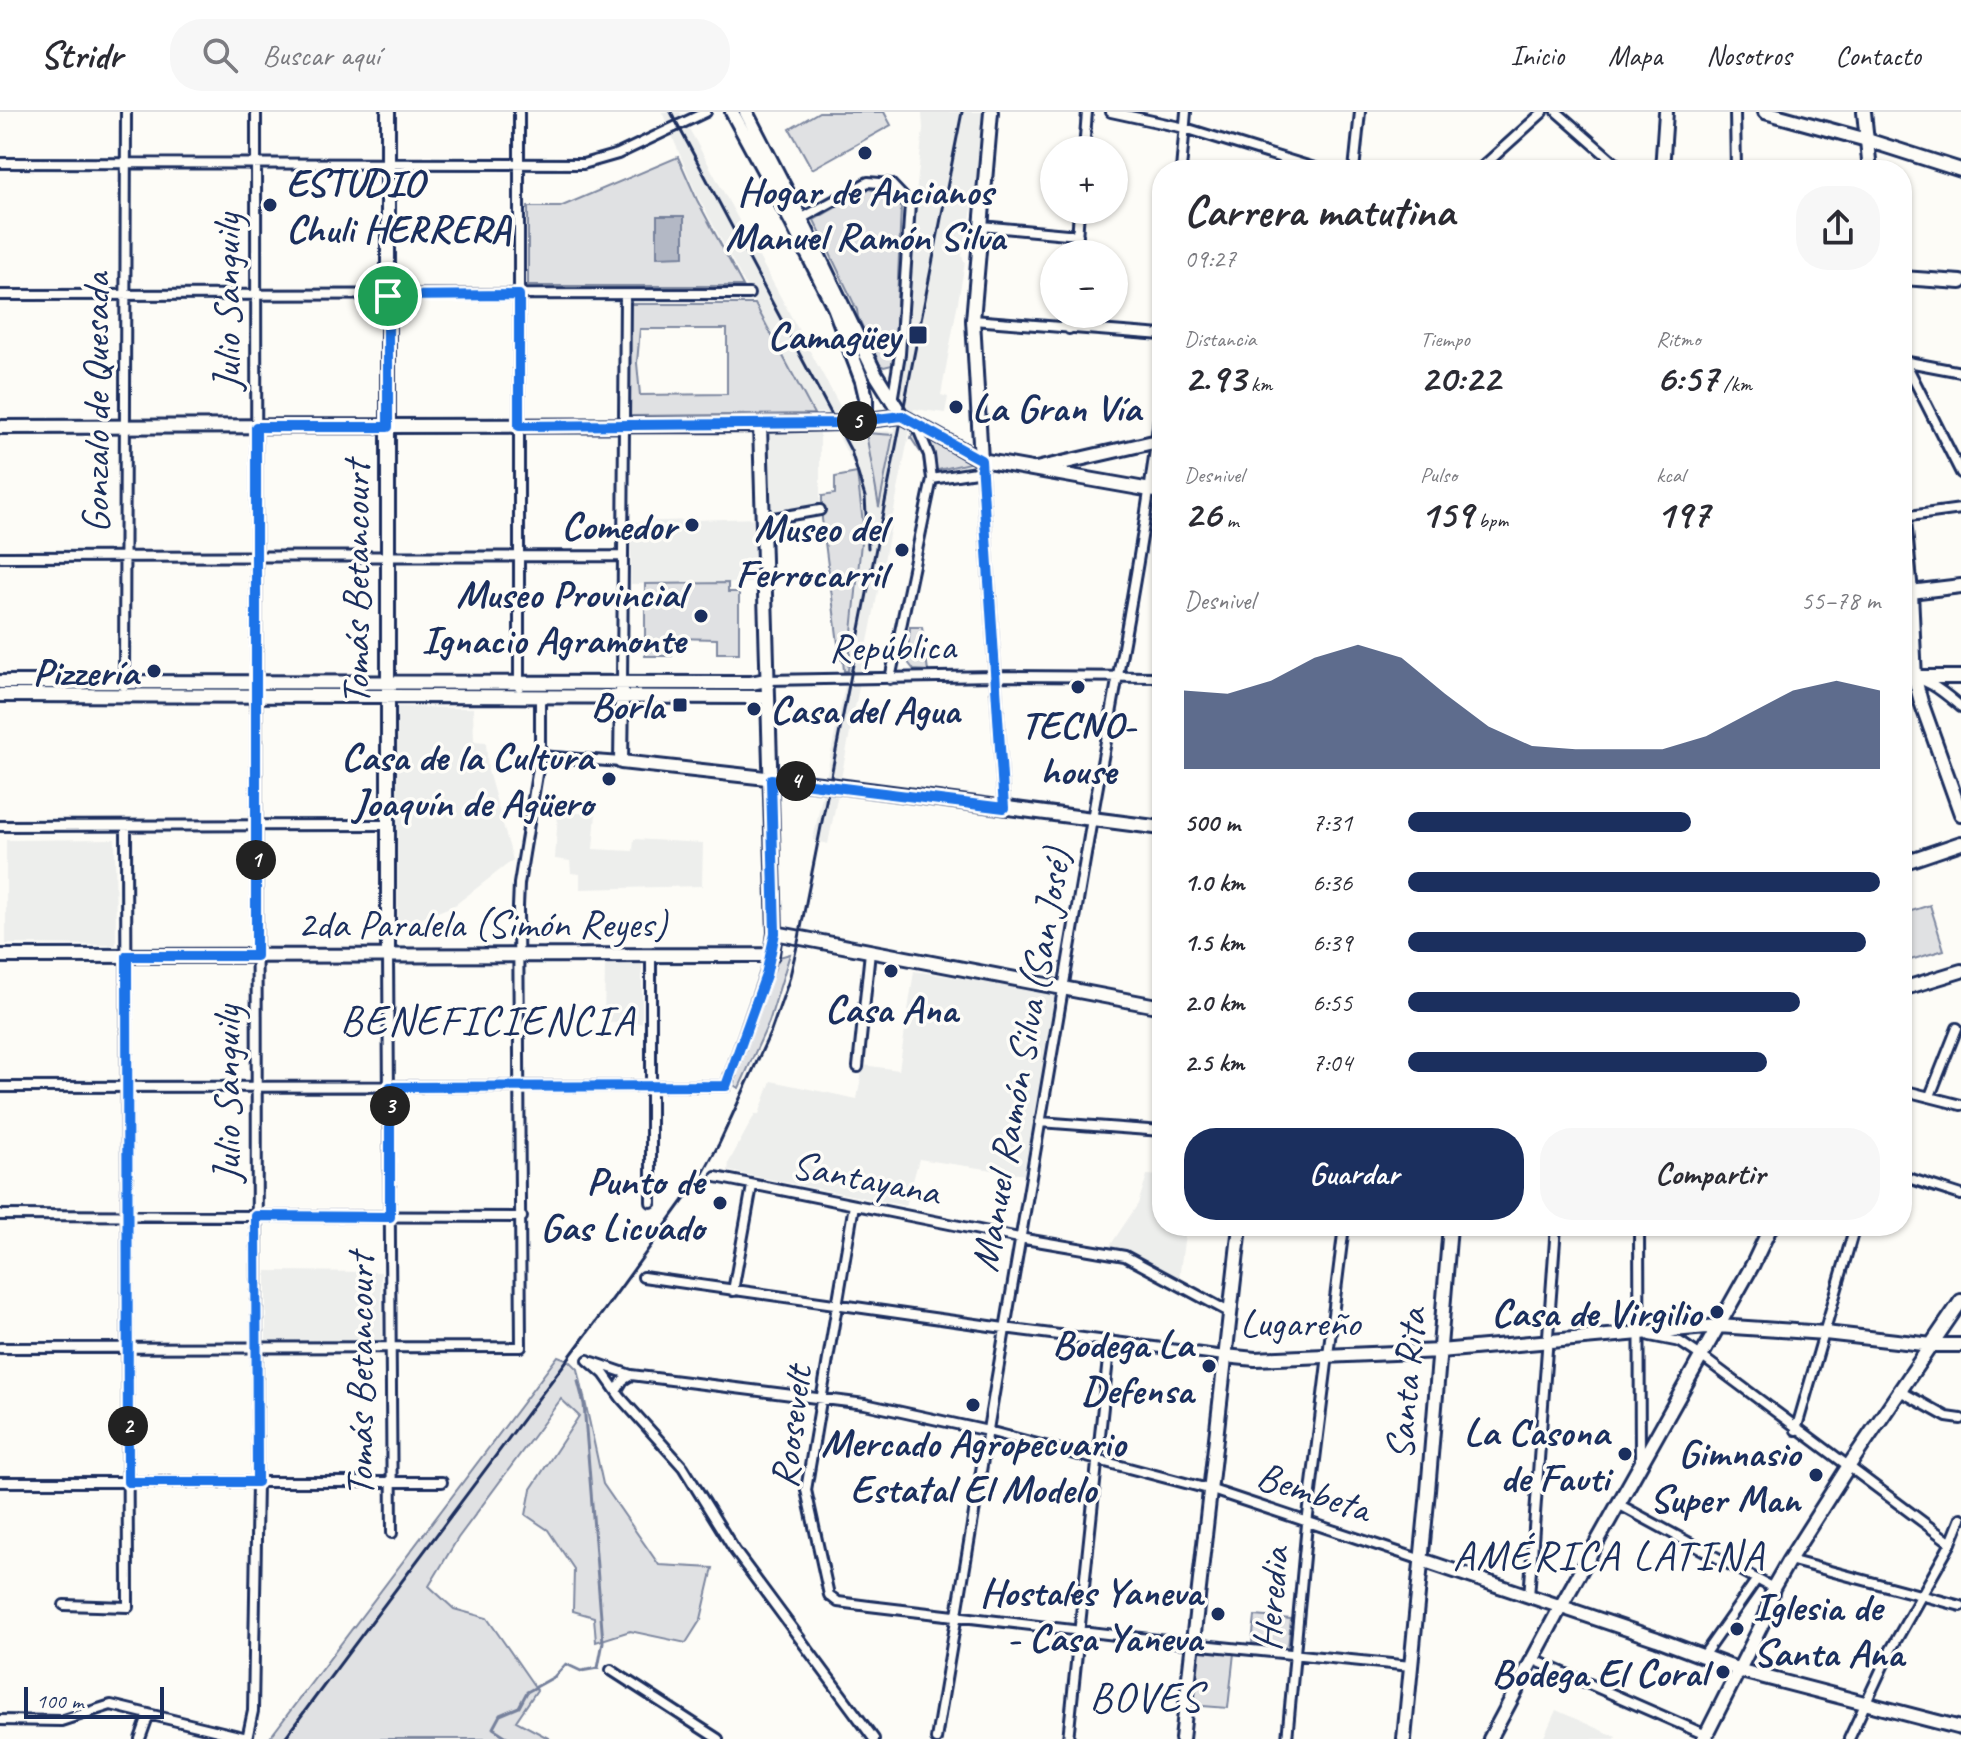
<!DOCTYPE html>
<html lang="es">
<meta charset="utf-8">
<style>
:root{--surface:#fff;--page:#f7f7f7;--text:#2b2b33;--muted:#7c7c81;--line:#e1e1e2;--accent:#1b2f5e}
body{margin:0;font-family:Caveat,sans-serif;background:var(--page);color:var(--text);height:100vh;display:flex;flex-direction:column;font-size:30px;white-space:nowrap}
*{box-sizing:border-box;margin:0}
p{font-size:26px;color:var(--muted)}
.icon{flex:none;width:44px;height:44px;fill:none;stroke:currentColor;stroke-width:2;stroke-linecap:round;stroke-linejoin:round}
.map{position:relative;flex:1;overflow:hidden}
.sheet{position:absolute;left:1152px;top:48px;width:760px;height:1076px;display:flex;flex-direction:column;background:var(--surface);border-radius:32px;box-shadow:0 2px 6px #0004}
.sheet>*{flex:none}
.controls{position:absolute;left:1040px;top:24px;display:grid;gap:16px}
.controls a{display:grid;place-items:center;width:88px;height:88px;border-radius:50%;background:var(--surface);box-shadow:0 2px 6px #0004;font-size:40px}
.scale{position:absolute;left:24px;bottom:20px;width:140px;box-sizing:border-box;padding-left:8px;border:4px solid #1b2f5e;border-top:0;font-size:22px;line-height:28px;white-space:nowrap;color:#1b2f5e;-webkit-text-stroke:6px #fdfcf7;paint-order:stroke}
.pin{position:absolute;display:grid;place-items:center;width:68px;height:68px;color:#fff;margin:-34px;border:4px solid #fff;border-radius:50%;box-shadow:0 2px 8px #0007}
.km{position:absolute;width:40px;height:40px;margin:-20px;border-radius:50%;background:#222;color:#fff;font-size:22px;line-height:40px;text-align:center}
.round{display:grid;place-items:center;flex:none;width:84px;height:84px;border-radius:32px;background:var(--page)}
.summary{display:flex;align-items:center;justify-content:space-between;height:136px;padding:0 32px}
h1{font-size:44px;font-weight:700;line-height:60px}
.figures{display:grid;grid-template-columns:repeat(3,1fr);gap:12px;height:136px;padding:8px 32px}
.figures div{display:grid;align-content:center}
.figures b{font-size:40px;font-weight:700}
.figures small{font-size:22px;font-weight:400}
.figures p{font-size:22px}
.chart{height:224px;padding:16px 32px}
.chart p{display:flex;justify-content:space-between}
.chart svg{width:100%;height:144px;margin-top:8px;fill:var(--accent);opacity:.7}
.cta{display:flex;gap:16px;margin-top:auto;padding:16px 32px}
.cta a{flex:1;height:92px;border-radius:32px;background:var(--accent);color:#fff;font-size:32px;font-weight:700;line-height:92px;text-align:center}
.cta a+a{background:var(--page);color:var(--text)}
ul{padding:0 32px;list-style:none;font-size:26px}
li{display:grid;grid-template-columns:128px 96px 1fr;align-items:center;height:60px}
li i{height:20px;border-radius:10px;background:var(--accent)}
header{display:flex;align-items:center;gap:48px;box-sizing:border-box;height:112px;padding:0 40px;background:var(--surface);border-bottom:2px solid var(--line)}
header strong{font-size:38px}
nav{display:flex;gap:44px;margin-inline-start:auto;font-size:28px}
.search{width:560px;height:72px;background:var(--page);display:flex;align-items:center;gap:20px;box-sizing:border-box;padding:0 28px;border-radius:32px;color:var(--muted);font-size:30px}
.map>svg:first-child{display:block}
.built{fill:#edeeec}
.green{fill:#e0e1e3;stroke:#7e88a0;stroke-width:2;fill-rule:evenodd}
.water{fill:#b3b8c5;stroke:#76819c;stroke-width:2}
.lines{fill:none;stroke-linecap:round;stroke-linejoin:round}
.stream{stroke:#76819c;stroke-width:3}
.street-casing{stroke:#1b2f5e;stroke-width:14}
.secondary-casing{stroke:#1b2f5e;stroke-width:18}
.primary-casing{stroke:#1b2f5e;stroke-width:18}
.street{stroke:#fdfcf7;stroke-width:8}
.secondary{stroke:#fdfcf7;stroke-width:12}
.primary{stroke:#fdfcf7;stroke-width:12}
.rail{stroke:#1b2f5e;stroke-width:3}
.route-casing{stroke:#fff;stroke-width:16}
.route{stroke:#1a73e8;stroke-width:10}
.poi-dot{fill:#1b2f5e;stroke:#fdfcf7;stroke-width:3}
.labels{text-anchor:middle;stroke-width:7;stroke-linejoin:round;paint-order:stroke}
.poi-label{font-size:40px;font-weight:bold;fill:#1b2f5e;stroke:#fdfcf7;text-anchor:end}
.street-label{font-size:40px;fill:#1b2f5e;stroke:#fdfcf7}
.neighbourhood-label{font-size:42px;letter-spacing:2px;fill:#1b2f5e;stroke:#fdfcf7}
</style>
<header>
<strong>Stridr</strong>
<div class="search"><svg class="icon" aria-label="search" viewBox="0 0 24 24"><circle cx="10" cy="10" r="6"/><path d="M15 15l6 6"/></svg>Buscar aquí</div>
<nav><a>Inicio</a><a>Mapa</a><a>Nosotros</a><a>Contacto</a></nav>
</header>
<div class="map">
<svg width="1961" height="1627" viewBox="0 0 1961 1627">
<rect width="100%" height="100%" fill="#fdfcf7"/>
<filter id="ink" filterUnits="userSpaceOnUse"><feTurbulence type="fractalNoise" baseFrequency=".0125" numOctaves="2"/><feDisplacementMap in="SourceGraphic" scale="16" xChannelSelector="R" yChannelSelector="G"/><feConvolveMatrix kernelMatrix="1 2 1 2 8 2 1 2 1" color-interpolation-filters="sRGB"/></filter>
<g filter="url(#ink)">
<!-- built -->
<path class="built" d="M662,0h18l174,320 40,-1 9,-63 11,-155 9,-84 -1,-17h62l-5,64 -17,80 3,7 -24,132 7,2 -3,16 -31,-4 -86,435 -15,-4 35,-169 10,-83 5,-65 -6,-50 -30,-60h-13l-118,-220z
M820,311v87l-58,10 -2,-95z
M757,406v65l-126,1v-62z
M397,595l76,1 1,33 12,1 2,29 25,89 -58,45 -55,22 -2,-1z
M558,700l38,2 -3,35 40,2 1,-12 69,4 -1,43 -122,3v-15l-9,-1 -1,-12 -15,-2z
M115,727l1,106 -110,-1v-104z
M605,852h37v59h-38z
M914,859l143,22 -31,182 -107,-16 -13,47 -178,-35 1,-9 26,-48h4l12,-33 86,18 6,-34 36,5z
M1147,1063l15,1v50h24l-7,53 -69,-33 28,-42z
M266,1159l115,1 1,69 -116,-1z
M1556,1598l60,27 -1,2h-72z"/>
<!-- green -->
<path class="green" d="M819,0h65l7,13 -79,44 -22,-40z
M678,45l19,43 46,86h-215v-79h32z
M868,77l24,4 9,14 -6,143 -3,15 -8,2 -4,-2 -22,-48 -1,-7 -43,-90z
M630,192h125l59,110 -184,2zM640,217h87v65l-87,1 -3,-32z
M913,320l61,30 -49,11 -2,-17 -12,-18z
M866,321l27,2 -14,72z
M857,361l6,50 -15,148h-4l-1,-11 -3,-1 -18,-140v-23l13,-2v-17z
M728,471v9h11v61h-22v-14l-44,-1 -1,18h-27v-72z
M910,515h12l6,44 -14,-1 -7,-9z
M1930,793l14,45 -37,11 -5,-17v-30z
M790,842l-21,68 -30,66 -6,-3 46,-128z
M558,1244l11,4 9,9 25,115 56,81 54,3 -12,51 -15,24 -56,-12 -34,11 -2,-25 -21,-6 1,-42 -26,-39 -22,-15 5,-26 48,-73 -18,-17 -103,139 -29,48 25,23 33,9 50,72 -21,31 34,18h-281z
M1255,1504l36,3 -3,28 -36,-4z
M1196,1537l38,4 -6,55 -38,-3z"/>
<!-- water -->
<path class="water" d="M657,104h27v40l-27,1z"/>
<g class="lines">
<!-- stream -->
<path class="stream" d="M510,1627l-17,-11 7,-13 19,-8 8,-15 27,-15 12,-13 15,7 17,-3 5,-26 -19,-238 -6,-23"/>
<defs>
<path id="street" d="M519,0v575
M1111,0l74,16 136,42
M1557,0l66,58
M1735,0l1,58
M1084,38l3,-38
M0,51l583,1 35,-10 88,-42
M1181,58l5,-58
M1354,58l6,-58
M1479,58l64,-58
M797,109l71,-39 23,2 19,20 -10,150 -8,47
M981,114l97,9
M1076,142l3,-44
M0,183l749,-1
M973,208l189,15
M1069,217l1,-15
M1903,249l58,11
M1905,250l56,111
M981,348l23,348
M932,367l50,-8
M1902,405l59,-8
M762,408l58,-10
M0,445l623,-1
M1902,565c24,-1 41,15 59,30
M890,567l42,-200 -3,-24 -13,-31
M766,568l230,-4 166,1
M622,572l3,-389
M124,574l2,-574
M540,644l81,6
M0,714l388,-1
M388,843l4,578
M651,843v247
M858,955l12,-115
M0,975l726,-1 46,-131
M1902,978l59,15
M1930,984l27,-68
M1040,1010l122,9
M1902,1064l59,19
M716,1065l303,61 106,18 104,56
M854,1093l-48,285 23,105 9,7 31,4 323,38 219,22
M0,1103l522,2
M1639,1114l1,235
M643,1165l361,51 221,28
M733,1179l19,-105
M1650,1224l30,6 21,14 250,187
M0,1236l521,-1 -3,-440 1,-23 21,-128v-59
M588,1248l16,14 17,24 62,69 52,84 139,188
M593,1250l38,13
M617,1278l6,-10 8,-5 234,29 123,27 224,59 210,70
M1900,1279l47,26 14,2
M1796,1318l59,-204
M0,1370h442
M1618,1392l155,84
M1789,1448l172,46
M1529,1485l27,-371
M64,1493l64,2 -2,-781
M1703,1544l54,-77
M1532,1547l174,76
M611,1558l107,69
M0,1608l61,1 50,-16 136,33
M140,1627l9,-25
M247,1627l6,-28 4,-229 -1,-1370
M936,1627c50,-305 104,-609 155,-914 25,-144 55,-287 71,-433
M1068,1627l42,-399
M1287,1627l20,-215 37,-298
M1849,1627l40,-86 62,-110 10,-25"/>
<path id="secondary" d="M388,0v843
M1864,0l6,58
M1662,58l4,-58
M1902,166l59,4
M0,315l760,-2 82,-2 60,-7
M981,348l-8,-140 18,-208
M1036,357l126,-29
M1902,387l9,93 4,87 6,23 40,112
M1915,565h46
M0,570l751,1 15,-3
M622,578l-1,72 209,23 332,43
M0,583l767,2
M1902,751l59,-20
M775,821l387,74
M0,844l772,-1 3,-22 -15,-508
M1902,877l59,-18
M1225,1244l30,3 185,-8 278,-25 107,7 107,12h29
M1422,1448l235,79 88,33 216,56
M1182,1627l58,-513
M1404,1627l24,-248 22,-265
M1490,1627l70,-131 193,-344 18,-38
M1704,1627l63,-125 6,-26 16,-28 59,-93 113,-166"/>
<path id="primary" d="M732,0l60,111 42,84 28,74 4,17v13l-5,10
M746,0l55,107 74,154 27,43 79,44 181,32
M1765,0l102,28 94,30
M1902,481l59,-7"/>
</defs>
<!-- street casing -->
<use href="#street" class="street-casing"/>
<!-- secondary casing -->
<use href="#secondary" class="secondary-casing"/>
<!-- primary casing -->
<use href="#primary" class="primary-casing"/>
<!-- street -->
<use href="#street" class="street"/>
<!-- secondary -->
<use href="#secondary" class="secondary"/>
<!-- primary -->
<use href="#primary" class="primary"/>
<!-- rail -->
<path class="rail" d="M671,0l180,339 14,46 3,51
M284,1627l319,-427 99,-137 17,-31 52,-113 18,-51 10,-42 163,-826"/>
</g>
</g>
<g class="lines" filter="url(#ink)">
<defs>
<path id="route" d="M519,183v131l323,-3 60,-7 79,44 23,348 -233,-29 4,154 -9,42 -40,111 -336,1v130l-134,-1 1,266h-129l-1,-526h129v-529h132v-131z"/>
</defs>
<!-- route casing -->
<use href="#route" class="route-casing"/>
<!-- route -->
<use href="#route" class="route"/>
</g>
<!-- markers -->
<g class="poi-dot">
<circle cx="865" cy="41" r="8"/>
<circle cx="270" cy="93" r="8"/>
<rect x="908" y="213" width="20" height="20" rx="4"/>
<circle cx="956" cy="295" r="8"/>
<circle cx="692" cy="413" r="8"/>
<circle cx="902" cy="438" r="8"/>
<circle cx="701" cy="504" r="8"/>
<circle cx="154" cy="559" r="8"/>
<circle cx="1078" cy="575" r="8"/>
<rect x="672" y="585" width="16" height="16" rx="4"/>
<circle cx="754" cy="597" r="8"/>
<circle cx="609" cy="667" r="8"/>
<circle cx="891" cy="859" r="8"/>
<circle cx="720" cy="1091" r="8"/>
<circle cx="1717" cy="1200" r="8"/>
<circle cx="1209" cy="1254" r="8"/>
<circle cx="973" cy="1293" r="8"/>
<circle cx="1625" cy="1342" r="8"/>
<circle cx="1816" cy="1363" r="8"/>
<circle cx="1218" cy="1502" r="8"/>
<circle cx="1737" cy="1517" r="8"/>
<circle cx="1723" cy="1560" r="8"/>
</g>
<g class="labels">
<!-- poi labels -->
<g class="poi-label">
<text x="286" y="84" text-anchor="start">ESTUDIO<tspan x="286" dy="46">Chuli HERRERA</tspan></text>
<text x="865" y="92" text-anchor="middle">Hogar de Ancianos<tspan x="865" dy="46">Manuel Ramón Silva</tspan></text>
<text x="900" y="237">Camagüey</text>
<text x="972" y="309" text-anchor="start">La Gran Vía</text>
<text x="676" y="427">Comedor</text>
<text x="886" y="429">Museo del<tspan x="886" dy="46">Ferrocarril</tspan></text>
<text x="685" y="495">Museo Provincial<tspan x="685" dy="46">Ignacio Agramonte</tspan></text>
<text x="138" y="573">Pizzería</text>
<text x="664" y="607">Borla</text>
<text x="770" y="611" text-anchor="start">Casa del Agua</text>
<text x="1078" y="626" text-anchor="middle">TECNO-<tspan x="1078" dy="46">house</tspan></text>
<text x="593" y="658">Casa de la Cultura<tspan x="593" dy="46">Joaquín de Agüero</tspan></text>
<text x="891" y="910" text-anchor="middle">Casa Ana</text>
<text x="704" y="1082">Punto de<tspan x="704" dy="46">Gas Licuado</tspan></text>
<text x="1701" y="1214">Casa de Virgilio</text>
<text x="1193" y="1245">Bodega La<tspan x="1193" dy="46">Defensa</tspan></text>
<text x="1609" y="1333">La Casona<tspan x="1609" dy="46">de Fauti</tspan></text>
<text x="973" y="1344" text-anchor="middle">Mercado Agropecuario<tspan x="973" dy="46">Estatal El Modelo</tspan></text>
<text x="1800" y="1354">Gimnasio<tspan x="1800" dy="46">Super Man</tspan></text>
<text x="1202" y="1493">Hostales Yaneva<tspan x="1202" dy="46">- Casa Yaneva</tspan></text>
<text x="1753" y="1508" text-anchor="start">Iglesia de<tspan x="1753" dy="46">Santa Ana</tspan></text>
<text x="1707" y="1574">Bodega El Coral</text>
</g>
<!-- street labels -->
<g class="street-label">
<text transform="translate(226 190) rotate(-90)" y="14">Julio Sanguily</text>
<text transform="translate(95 291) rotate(-90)" y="14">Gonzalo de Quesada</text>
<text transform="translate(355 471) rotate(-90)" y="14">Tomás Betancourt</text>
<text transform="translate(892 534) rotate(-1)" y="14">República</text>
<text x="482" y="825">2da Paralela (Simón Reyes)</text>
<text transform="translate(1020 948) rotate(-80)" y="14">Manuel Ramón Silva (San José)</text>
<text transform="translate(226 982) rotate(-90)" y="14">Julio Sanguily</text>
<text transform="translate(866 1065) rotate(11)" y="14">Santayana</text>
<text x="1300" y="1224">Lugareño</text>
<text transform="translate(359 1263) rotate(-90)" y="14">Tomás Betancourt</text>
<text transform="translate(1405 1272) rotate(-85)" y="14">Santa Rita</text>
<text transform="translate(790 1315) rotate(-83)" y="14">Roosevelt</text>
<text transform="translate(1314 1379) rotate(18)" y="14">Bembeta</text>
<text transform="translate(1270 1487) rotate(-85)" y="14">Heredia</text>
</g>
<!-- neighbourhood labels -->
<g class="neighbourhood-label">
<text x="488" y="922">BENEFICIENCIA</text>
<text x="1609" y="1457">AMÉRICA LATINA</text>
<text x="1146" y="1599">BOVES</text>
</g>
</g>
</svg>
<div class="controls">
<a>+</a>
<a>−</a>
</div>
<div class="scale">100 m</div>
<div class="pin" style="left:388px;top:184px;background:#1e9e55"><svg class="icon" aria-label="arrive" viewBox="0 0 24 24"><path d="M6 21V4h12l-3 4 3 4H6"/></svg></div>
<b class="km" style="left:256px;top:748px">1</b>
<b class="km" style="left:128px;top:1314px">2</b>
<b class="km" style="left:390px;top:994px">3</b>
<b class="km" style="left:796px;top:669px">4</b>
<b class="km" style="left:857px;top:309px">5</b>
<section class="sheet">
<div class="summary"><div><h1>Carrera matutina</h1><p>09:27</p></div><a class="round"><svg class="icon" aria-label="share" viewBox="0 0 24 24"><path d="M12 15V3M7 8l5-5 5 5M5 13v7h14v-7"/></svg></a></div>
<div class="figures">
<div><p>Distancia</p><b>2.93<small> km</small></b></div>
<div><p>Tiempo</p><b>20:22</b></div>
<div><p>Ritmo</p><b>6:57<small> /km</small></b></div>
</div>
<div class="figures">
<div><p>Desnivel</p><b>26<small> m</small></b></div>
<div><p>Pulso</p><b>159<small> bpm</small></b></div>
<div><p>kcal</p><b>197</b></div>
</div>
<div class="chart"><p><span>Desnivel</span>55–78 m</p>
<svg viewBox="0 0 160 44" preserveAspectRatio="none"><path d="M0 44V20L10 21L20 17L30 10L40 6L50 10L60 21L70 31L80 37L90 38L100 38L110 38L120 34L130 27L140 20L150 17L160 20V44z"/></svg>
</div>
<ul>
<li><b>500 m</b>7:31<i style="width:60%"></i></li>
<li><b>1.0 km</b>6:36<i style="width:100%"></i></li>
<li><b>1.5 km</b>6:39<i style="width:97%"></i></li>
<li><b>2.0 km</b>6:55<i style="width:83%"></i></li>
<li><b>2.5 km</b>7:04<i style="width:76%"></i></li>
</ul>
<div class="cta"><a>Guardar</a><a>Compartir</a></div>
</section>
</div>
